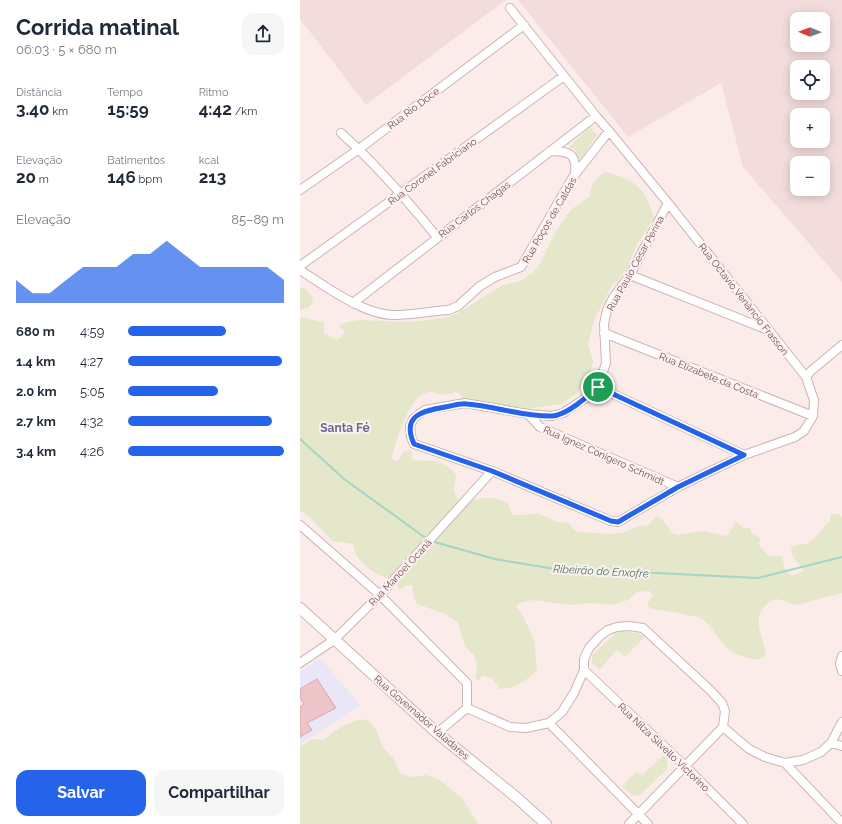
<!DOCTYPE html>
<html lang="pt">
<meta charset="utf-8">
<style>
:root{--surface:#fff;--page:#f6f6f7;--text:#1f2937;--muted:#747a83;--accent:#2563eb}
body{margin:0;font-family:Raleway,sans-serif;background:var(--page);color:var(--text);height:100vh;display:flex;flex-direction:column;font-size:15px;white-space:nowrap}
*{box-sizing:border-box;margin:0}
p{font-size:13px;color:var(--muted)}
.icon{flex:none;width:22px;height:22px;fill:none;stroke:currentColor;stroke-width:2;stroke-linecap:round;stroke-linejoin:round}
.map{position:relative;flex:1;overflow:hidden}
.panel{display:flex;flex-direction:column;background:var(--surface);width:300px}
.panel>*{flex:none}
.needle{width:26px;rotate:271deg}
.buttons{position:absolute;left:490px;top:12px;display:grid;gap:8px}
.buttons a{display:grid;place-items:center;width:40px;height:40px;border-radius:8px;background:var(--surface);box-shadow:0 2px 10px #0003;font-size:20px}
.pin{position:absolute;display:grid;place-items:center;width:34px;height:34px;color:#fff;margin:-17px;border:2px solid #fff;border-radius:50%;box-shadow:0 1px 4px #0007}
.round{display:grid;place-items:center;flex:none;width:42px;height:42px;border-radius:12px;background:var(--page)}
.headline{display:flex;align-items:center;justify-content:space-between;height:68px;padding:0 16px}
h1{font-size:22px;font-weight:700;line-height:30px}
.stats{display:grid;grid-template-columns:repeat(3,1fr);gap:6px;height:68px;padding:4px 16px}
.stats div{display:grid;align-content:center}
.stats b{font-size:17px;font-weight:700}
.stats small{font-size:11px;font-weight:400}
.stats p{font-size:11px}
.chart{height:112px;padding:8px 16px}
.chart p{display:flex;justify-content:space-between}
.chart svg{width:100%;height:72px;margin-top:4px;fill:var(--accent);opacity:.7}
.cta{display:flex;gap:8px;margin-top:auto;padding:8px 16px}
.cta a{flex:1;height:46px;border-radius:12px;background:var(--accent);color:#fff;font-size:16px;font-weight:700;line-height:46px;text-align:center}
.cta a+a{background:var(--page);color:var(--text)}
ul{padding:0 16px;list-style:none;font-size:13px}
li{display:grid;grid-template-columns:64px 48px 1fr;align-items:center;height:30px}
li i{height:10px;border-radius:5px;background:var(--accent)}
main{display:flex;flex:1;min-height:0}
.map>svg:first-child{display:block}
.residential{fill:#f3dddc;fill-rule:evenodd}
.education{fill:#e9e6f7}
.green{fill:#e4e7c9}
.lines{fill:none;stroke-linecap:round;stroke-linejoin:round}
.stream{stroke:#a7d3c4;stroke-width:2}
.building{fill:#edc4c8;stroke:#dea6ac}
.minor-casing{stroke:#ceb3b4;stroke-width:10}
.tertiary-casing{stroke:#ceb3b4;stroke-width:12}
.minor{stroke:#fff;stroke-width:8}
.tertiary{stroke:#fff;stroke-width:10}
.route-casing{stroke:#fff;stroke-width:8}
.route{stroke:#2563eb;stroke-width:5}
.labels{text-anchor:middle;stroke-width:4;stroke-linejoin:round;paint-order:stroke}
.street-label{font-size:10px;fill:#734f54;stroke:#fdf1f0}
.water-label{font-size:11px;font-style:italic;fill:#447666;stroke:#fdf1f0}
.quarter-label{font-size:12px;font-weight:bold;fill:#6e678e;stroke:#fdf1f0}
</style>
<main>
<section class="panel">
<div class="headline"><div><h1>Corrida matinal</h1><p>06:03 · 5 × 680 m</p></div><a class="round"><svg class="icon" aria-label="share" viewBox="0 0 24 24"><path d="M12 15V3M7 8l5-5 5 5M5 13v7h14v-7"/></svg></a></div>
<div class="stats">
<div><p>Distância</p><b>3.40<small> km</small></b></div>
<div><p>Tempo</p><b>15:59</b></div>
<div><p>Ritmo</p><b>4:42<small> /km</small></b></div>
</div>
<div class="stats">
<div><p>Elevação</p><b>20<small> m</small></b></div>
<div><p>Batimentos</p><b>146<small> bpm</small></b></div>
<div><p>kcal</p><b>213</b></div>
</div>
<div class="chart"><p><span>Elevação</span>85–89 m</p>
<svg viewBox="0 0 160 44" preserveAspectRatio="none"><path d="M0 44V30L10 38L20 38L30 30L40 22L50 22L60 22L70 14L80 14L90 6L100 14L110 22L120 22L130 22L140 22L150 22L160 30V44z"/></svg>
</div>
<ul>
<li><b>680 m</b>4:59<i style="width:63%"></i></li>
<li><b>1.4 km</b>4:27<i style="width:99%"></i></li>
<li><b>2.0 km</b>5:05<i style="width:58%"></i></li>
<li><b>2.7 km</b>4:32<i style="width:92%"></i></li>
<li><b>3.4 km</b>4:26<i style="width:100%"></i></li>
</ul>
<div class="cta"><a>Salvar</a><a>Compartilhar</a></div>
</section>
<div class="map">
<svg width="542" height="824" viewBox="0 0 542 824">
<rect width="100%" height="100%" fill="#fbecea"/>
<!-- residential -->
<path class="residential" d="M0,0h206l-140,105 -66,-86z
M218,0h324v282l-99,-115 -22,-84 -93,54zM497,19h26v26h-26zM497,67h26v26h-26zM497,115h26v26h-26zM497,163h26v26h-26z"/>
<!-- education -->
<path class="education" d="M20,658l40,47 -60,39v-72z"/>
<!-- green -->
<path class="green" d="M290,127l7,8 -17,25 -5,-10 -6,-3z
M305,172c31,7 40,16 49,46l-18,28 -9,24 -16,17 -17,34 -6,23 5,17 -3,14 -14,19 -14,10 -42,6 -51,-6 -12,-12c-9,2 -18,5 -26,-1 -4,2 -9,3 -12,6 -11,8 -24,46 -27,60l3,4 4,-1 4,-8 7,-2 3,3 -2,4 2,3c7,1 12,0 19,1 9,0 21,8 25,15 -4,10 -4,17 2,25 22,-1 28,-7 49,2l4,12h11l15,-2 22,10 8,-1 5,7 5,3 31,2 13,-1 14,-6 12,-2 9,-9 5,3 10,14 6,2 24,-4 25,5 9,-14 8,6h6l2,6 8,4 -1,8 10,10h13l3,14 6,5 9,-2 4,-3c-4,-5 -22,-23 -7,-25 6,-1 8,0 13,-3 7,-5 12,-15 20,-21v-5l2,-2h6l4,3v76l-45,12 -20,-6 -6,2 -8,7 -4,8v12l7,24c0,1 -2,5 -3,5 -7,7 -28,-3 -35,-8 -11,-10 -16,-25 -29,-32l-50,-9 -2,-4 6,-9 -3,-4 -13,1 -9,8 -16,5 -21,-2 -21,2 -37,-5 -14,3 -3,3 7,10 11,24 3,29c-8,11 -23,20 -37,20 -5,-8 -7,-12 -17,-13l-4,4 -4,-2 2,-11 -3,-12 -9,-9 -7,-23 -13,-9 -28,-10 -3,-6 -2,-13h-4l-9,5 -4,-9c-15,-4 -29,-12 -38,-25 -2,-3 -3,-8 -4,-12l-20,-3 -26,-26 -7,-4v-194l23,5 1,2v9l12,7c5,-2 8,-4 8,-9l-5,-5 8,-4 13,-2 50,2 35,-4 11,-4 47,-29 18,-4 11,-8 8,-9 14,-29 10,-16 8,-10 18,-13c1,-11 5,-19 15,-24z
M1,288h4l7,10 1,4 -4,5 -9,3v-21z
M318,631l20,2 7,4 -20,20 -8,-7 -18,20 -7,-8v-7z
M60,719l9,2 7,8 7,18 10,11 8,16 11,3 14,-2 14,5 22,18 16,26h-178v-78l13,-7 10,1 19,-14z
M364,755l3,4v10l-28,27 -7,-1 -10,-9 14,-14 6,3z"/>
<g class="lines">
<!-- stream -->
<path class="stream" d="M0,439l44,40 83,60
M131,541l64,18 66,11 95,3 102,5 84,-21"/>
</g>
<!-- building -->
<path class="building" d="M17,679l19,29 -29,15 5,7 -12,7v-30l4,-3 -4,-6v-9z"/>
<g class="lines">
<defs>
<path id="minor" d="M210,8l86,108 13,15 59,72 138,174 8,23 -1,16 -9,15 -9,6 -51,18 -66,32 -60,35 -7,-1 -119,-50 -78,-27 -3,-7 -1,-11 4,-8 11,-8 40,-7 63,11 24,2 11,-3 26,-17 9,-9 8,-24 -2,-39 3,-14 6,-12 17,-23 38,-72
M41,133c36,32 66,67 96,104
M250,151c19,0 27,2 25,23
M0,190l59,-41 165,-124
M0,266l264,-190
M0,270c25,16 64,45 94,45 18,0 37,-4 55,-5l9,-4 22,-20 15,-9 26,-10 52,-90 36,-46
M330,275l138,55
M53,303l243,-187
M304,333l209,83
M506,377l5,-6 31,-26
M298,387l146,68
M228,414l12,13 138,60
M0,525l80,70 87,88v25
M542,656l-2,8 2,7
M0,663l34,-23 46,-45 112,-124
M284,670l101,96 58,58
M167,708l43,19 16,1 23,-5 13,-11 12,-19 10,-23v-11l5,-11 11,-12 8,-6 9,-3 12,-1 14,2 67,62 12,13 3,8 -2,16
M249,723l99,101
M423,727l26,22 16,8 20,6 18,-3 18,-8 10,-9 11,-21
M137,733l30,-25
M531,743l11,3
M485,763l57,60
M329,824l94,-97"/>
<path id="tertiary" d="M0,608l137,125 79,64 30,27"/>
</defs>
<!-- minor casing -->
<use href="#minor" class="minor-casing"/>
<!-- tertiary casing -->
<use href="#tertiary" class="tertiary-casing"/>
<!-- minor -->
<use href="#minor" class="minor"/>
<!-- tertiary -->
<use href="#tertiary" class="tertiary"/>
</g>
<g class="lines">
<defs>
<path id="route" d="M298,387l146,68 -66,32 -60,35 -7,-1 -119,-50 -78,-27c-13,-29 9,-33 31,-37 7,-1 15,-4 22,-3 27,2 57,13 85,12 15,-1 35,-19 46,-29z"/>
</defs>
<!-- route casing -->
<use href="#route" class="route-casing"/>
<!-- route -->
<use href="#route" class="route"/>
</g>
<g class="labels">
<!-- street labels -->
<g class="street-label">
<text transform="translate(113 108) rotate(-37)" y="4">Rua Rio Doce</text>
<text transform="translate(132 171) rotate(-36)" y="4">Rua Coronel Fabriciano</text>
<text transform="translate(174 209) rotate(-37)" y="4">Rua Carlos Chagas</text>
<text transform="translate(249 220) rotate(-60)" y="4">Rua Poços de Caldas</text>
<text transform="translate(335 263) rotate(-61)" y="4">Rua Paulo Cesar Perina</text>
<text transform="translate(444 299) rotate(52)" y="4">Rua Octavio Venâncio Frasson</text>
<text transform="translate(409 375) rotate(22)" y="4">Rua Elizabete da Costa</text>
<text transform="translate(304 455) rotate(24)" y="4">Rua Ignez Conigero Schmidt</text>
<text transform="translate(100 572) rotate(-47)" y="4">Rua Manoel Ocanã</text>
<text transform="translate(122 717) rotate(41)" y="4">Rua Governador Valadares</text>
<text transform="translate(364 747) rotate(44)" y="4">Rua Nilza Silvello Victorino</text>
</g>
<!-- water labels -->
<g class="water-label">
<text transform="translate(301 571) rotate(3)" y="4">Ribeirão do Enxofre</text>
</g>
<!-- quarter labels -->
<g class="quarter-label">
<text x="45" y="432">Santa Fé</text>
</g>
</g>
</svg>
<div class="buttons">
<a><svg class="needle" viewBox="-14 -14 28 28"><path d="M0-13l5 13h-10z" fill="#e53935"/><path d="M0 13l5-13h-10z" fill="#747a83"/></svg></a>
<a><svg class="icon" aria-label="locate" viewBox="0 0 24 24"><circle cx="12" cy="12" r="6"/><path d="M12 2v4M12 18v4M2 12h4M18 12h4"/></svg></a>
<a>+</a>
<a>−</a>
</div>
<div class="pin" style="left:298px;top:387px;background:#1e9e55"><svg class="icon" aria-label="arrive" viewBox="0 0 24 24"><path d="M6 21V4h12l-3 4 3 4H6"/></svg></div>
</div>
</main>
